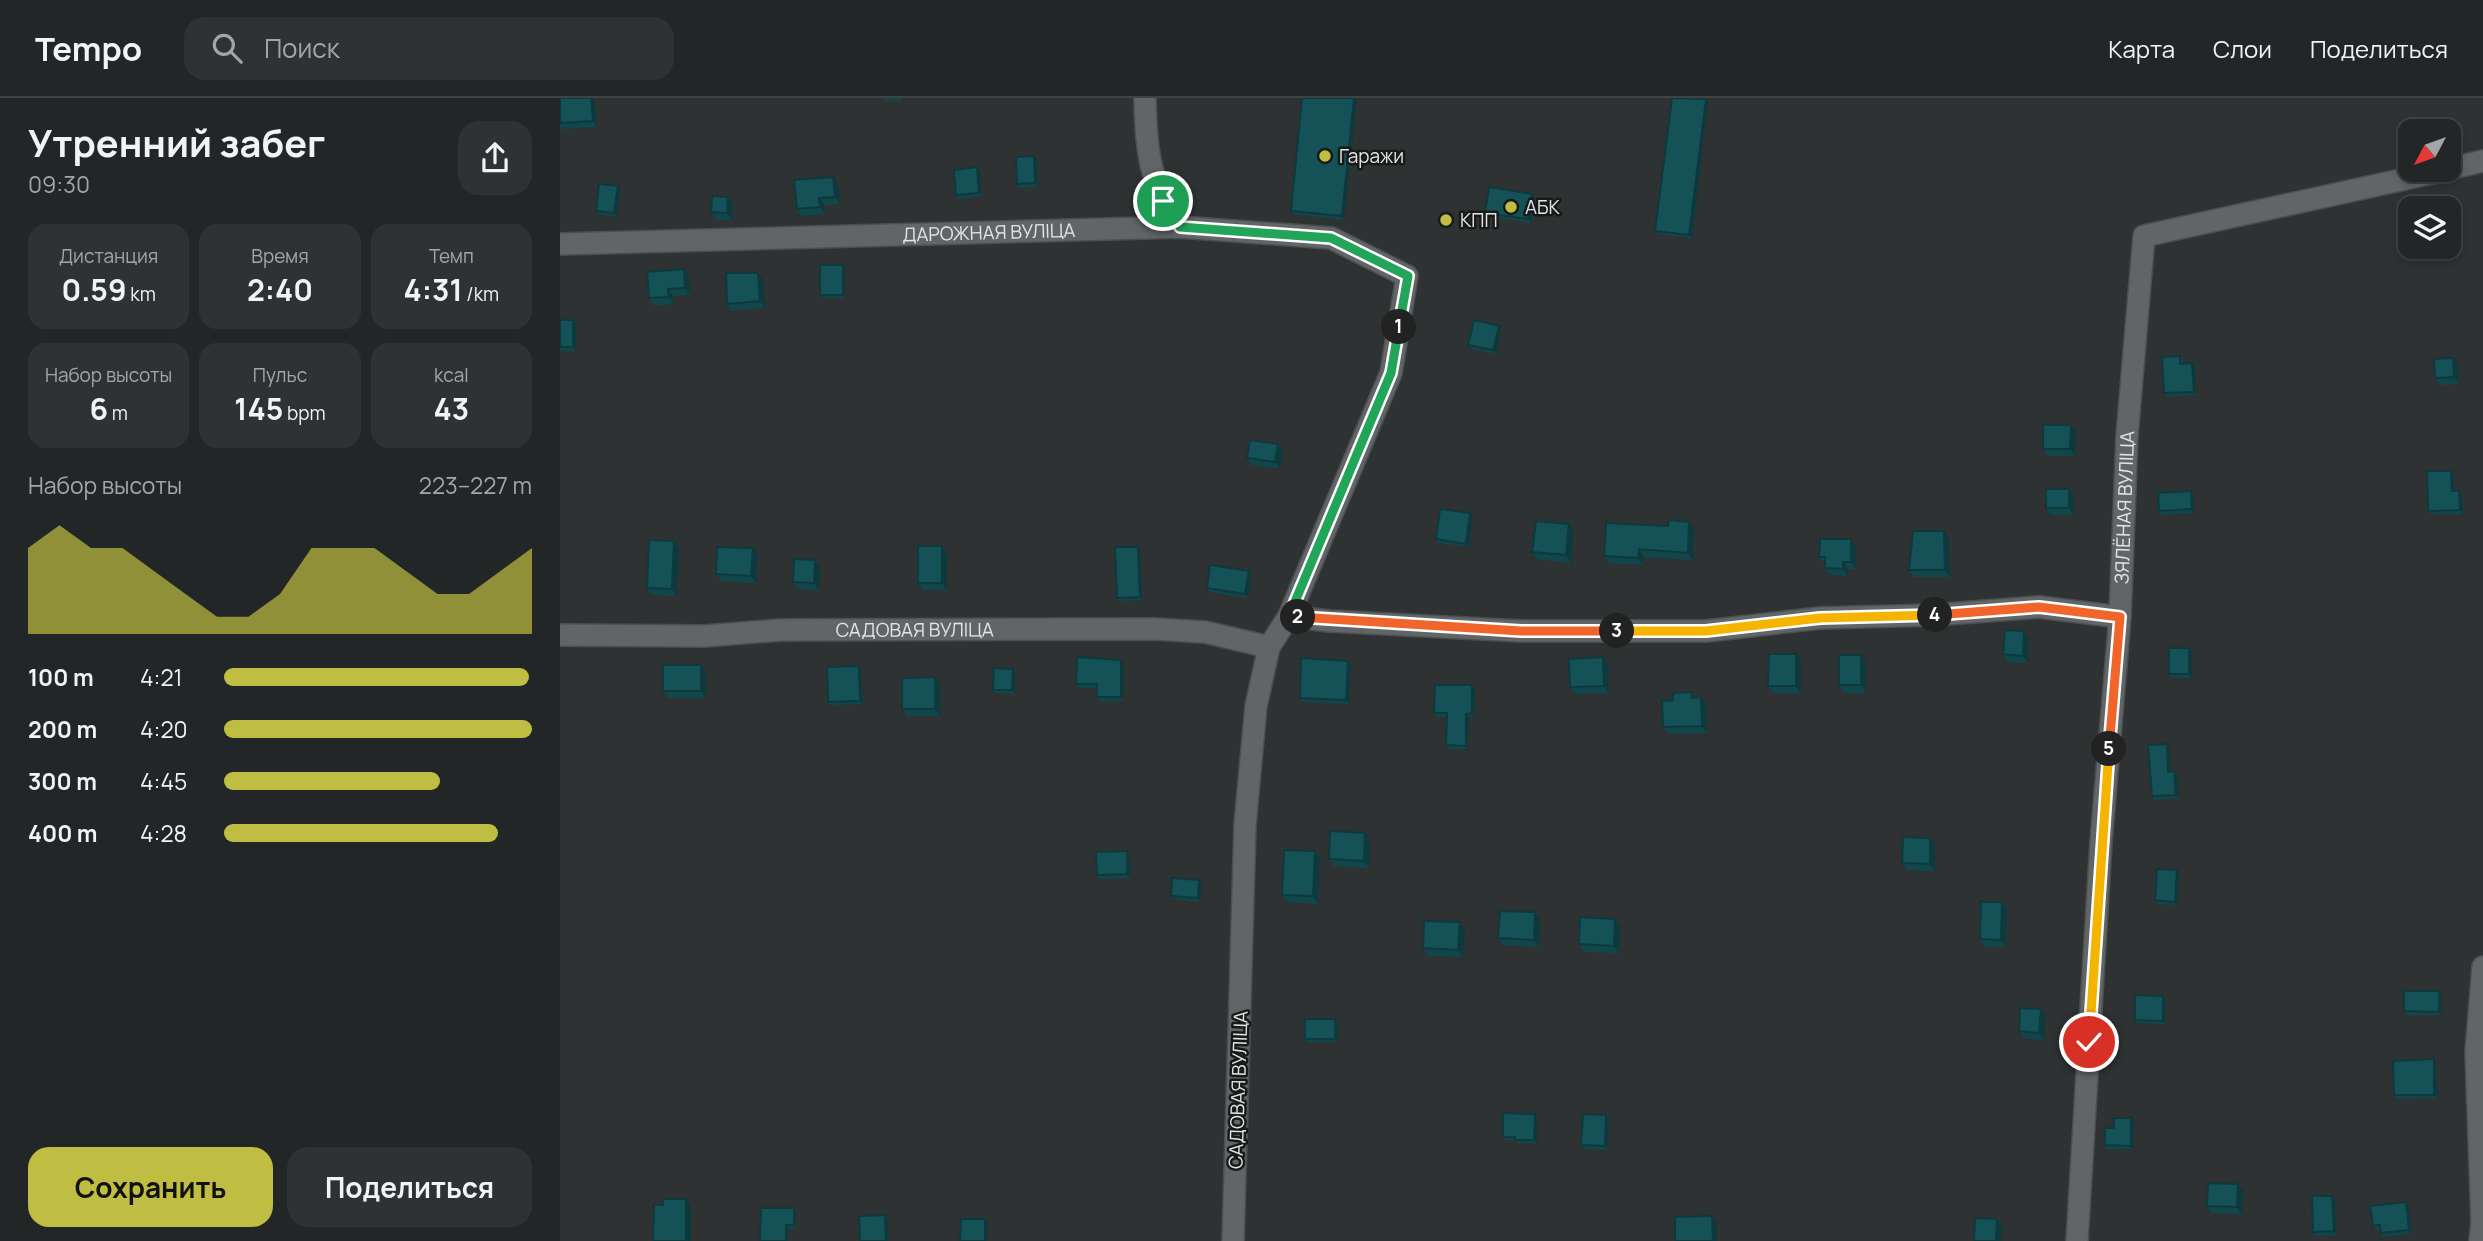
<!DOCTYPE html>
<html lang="ru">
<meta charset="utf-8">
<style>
:root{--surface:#232626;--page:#2f3232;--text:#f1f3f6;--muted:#a3a5a7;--line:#404343;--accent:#bfbe42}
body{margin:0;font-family:Manrope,sans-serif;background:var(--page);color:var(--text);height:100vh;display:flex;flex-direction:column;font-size:26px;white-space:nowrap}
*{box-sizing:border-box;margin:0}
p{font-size:23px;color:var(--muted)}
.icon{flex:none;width:38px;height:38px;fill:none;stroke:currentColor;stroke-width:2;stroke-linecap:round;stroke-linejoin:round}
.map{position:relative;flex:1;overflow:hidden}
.details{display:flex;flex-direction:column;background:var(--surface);width:560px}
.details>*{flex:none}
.needle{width:46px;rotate:229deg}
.tools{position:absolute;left:1838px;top:21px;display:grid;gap:14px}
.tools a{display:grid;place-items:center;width:63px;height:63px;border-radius:14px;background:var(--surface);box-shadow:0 4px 10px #0003,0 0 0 2px var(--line);font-size:35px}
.pin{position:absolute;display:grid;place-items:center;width:60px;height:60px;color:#fff;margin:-30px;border:4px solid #fff;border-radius:50%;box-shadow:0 2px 7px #0007}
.km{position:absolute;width:35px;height:35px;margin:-18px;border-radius:50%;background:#222;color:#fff;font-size:19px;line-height:35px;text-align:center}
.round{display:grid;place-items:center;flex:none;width:74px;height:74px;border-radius:21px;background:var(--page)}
.headline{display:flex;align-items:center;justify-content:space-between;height:119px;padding:0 28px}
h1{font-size:38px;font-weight:700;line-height:52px}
.stats{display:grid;grid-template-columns:repeat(3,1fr);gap:10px;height:119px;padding:7px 28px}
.stats div{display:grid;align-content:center;border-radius:18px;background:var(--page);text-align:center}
.stats b{font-size:30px;font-weight:700}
.stats small{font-size:19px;font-weight:400}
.stats p{font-size:19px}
.chart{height:196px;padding:14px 28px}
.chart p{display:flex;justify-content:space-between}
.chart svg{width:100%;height:126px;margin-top:7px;fill:var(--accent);opacity:.7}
.primary-button{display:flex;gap:14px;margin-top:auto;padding:14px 28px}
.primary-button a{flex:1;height:80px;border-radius:21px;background:var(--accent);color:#111;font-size:28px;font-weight:700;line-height:80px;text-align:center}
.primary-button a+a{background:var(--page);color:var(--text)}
ul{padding:0 28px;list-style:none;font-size:23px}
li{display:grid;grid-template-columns:112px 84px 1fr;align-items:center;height:52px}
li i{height:18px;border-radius:9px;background:var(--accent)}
header{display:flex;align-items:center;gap:42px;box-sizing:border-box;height:98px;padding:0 35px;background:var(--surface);border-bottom:2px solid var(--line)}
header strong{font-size:33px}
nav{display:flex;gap:38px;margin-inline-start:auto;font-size:24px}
.search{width:490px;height:63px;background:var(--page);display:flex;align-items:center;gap:18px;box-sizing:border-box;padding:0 24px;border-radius:21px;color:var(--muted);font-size:26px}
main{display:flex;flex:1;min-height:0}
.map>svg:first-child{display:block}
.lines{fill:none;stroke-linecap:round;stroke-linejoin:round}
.minor-casing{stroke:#4c4f50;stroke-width:24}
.minor{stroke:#626567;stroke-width:21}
.wall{fill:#11474b}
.shaded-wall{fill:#0e393d}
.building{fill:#145257;stroke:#0e393d;stroke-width:2}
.split-1-casing{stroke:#fff;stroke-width:14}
.split-2-casing{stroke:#fff;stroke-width:14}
.split-3-casing{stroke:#fff;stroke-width:14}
.split-4-casing{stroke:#fff;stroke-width:14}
.split-5-casing{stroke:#fff;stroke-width:14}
.split-6-casing{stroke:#fff;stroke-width:14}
.split-1{stroke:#22a559;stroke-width:9}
.split-2{stroke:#22a559;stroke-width:9}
.split-3{stroke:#f0652b;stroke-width:9}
.split-4{stroke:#f5b400;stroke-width:9}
.split-5{stroke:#f0652b;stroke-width:9}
.split-6{stroke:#f5b400;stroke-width:9}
.poi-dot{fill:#bfbe42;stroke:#181a1a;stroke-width:2.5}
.labels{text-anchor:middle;stroke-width:5;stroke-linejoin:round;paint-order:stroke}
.poi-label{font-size:19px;fill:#e2e4e5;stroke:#181a1a;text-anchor:start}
.street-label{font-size:19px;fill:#e2e4e5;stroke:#181a1a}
</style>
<header>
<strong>Tempo</strong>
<div class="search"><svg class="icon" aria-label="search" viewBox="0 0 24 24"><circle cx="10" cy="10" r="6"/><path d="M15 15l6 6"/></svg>Поиск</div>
<nav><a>Карта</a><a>Слои</a><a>Поделиться</a></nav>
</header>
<main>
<section class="details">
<div class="headline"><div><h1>Утренний забег</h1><p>09:30</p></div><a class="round"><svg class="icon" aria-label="share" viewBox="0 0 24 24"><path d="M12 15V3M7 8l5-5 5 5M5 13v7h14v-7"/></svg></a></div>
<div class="stats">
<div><p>Дистанция</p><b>0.59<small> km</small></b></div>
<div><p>Время</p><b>2:40</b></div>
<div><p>Темп</p><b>4:31<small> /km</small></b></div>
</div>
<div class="stats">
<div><p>Набор высоты</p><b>6<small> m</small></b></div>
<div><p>Пульс</p><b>145<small> bpm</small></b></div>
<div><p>kcal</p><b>43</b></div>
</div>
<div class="chart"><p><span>Набор высоты</span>223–227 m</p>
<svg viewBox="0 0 160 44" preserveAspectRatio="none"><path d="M0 44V14L10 6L20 14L30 14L40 22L50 30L60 38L70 38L80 30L90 14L100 14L110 14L120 22L130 30L140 30L150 22L160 14V44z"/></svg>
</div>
<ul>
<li><b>100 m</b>4:21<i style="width:99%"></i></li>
<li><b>200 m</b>4:20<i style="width:100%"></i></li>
<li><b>300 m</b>4:45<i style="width:70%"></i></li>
<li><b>400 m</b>4:28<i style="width:89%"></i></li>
</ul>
<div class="primary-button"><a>Сохранить</a><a>Поделиться</a></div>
</section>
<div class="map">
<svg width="1923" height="1143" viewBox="0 0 1923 1143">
<rect width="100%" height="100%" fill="#2f3233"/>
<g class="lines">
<defs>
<g id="minor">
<path d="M585,0c1,55 4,82 35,129"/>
<path d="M1888,71l35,-8"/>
<path id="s1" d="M0,146l620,-17 151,11 76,38 -16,97 -102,243 -20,31 -13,59 -11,119 -12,416"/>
<path d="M729,518l40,5 192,10h185l114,-13 113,-3 106,-8 81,10"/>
<path id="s2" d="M0,537l145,1 75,-6 374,-1 51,3 64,15"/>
<path id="s3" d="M1517,1143l24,-399 19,-225 7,-181 17,-200 302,-66"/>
<path d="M1920,1143l2,-19 -6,-170 7,-85"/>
</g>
</defs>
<!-- minor casing -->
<use href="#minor" class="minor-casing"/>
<!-- minor -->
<use href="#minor" class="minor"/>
</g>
<!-- wall -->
<path class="wall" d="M0,0l35,4 2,25 -37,2z
M323,0h19v3h-17z
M742,0l42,122 -51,-6 -2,-3z
M1148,4l-16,136 -34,-4 -3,-3z
M477,62l1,27 -19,1 -2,-4z
M417,69l2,4 3,25 -23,3 -3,-4z
M273,79l5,7 2,20 -16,1 1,9 -23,2 -5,-7z
M58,88l2,4 -3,27 -19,-3 -2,-3z
M972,96l3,3 -4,26 -44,-7 -2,-3z
M168,99l5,8 -1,15h-16l-5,-8z
M283,167l2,3v30h-22l-3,-3z
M129,178l1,19 -17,1 1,8 -20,2 -5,-8z
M203,182l2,28 -33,3 -5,-7z
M0,222l16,4v27h-16z
M941,231l-5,25 -25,-5 -3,-4z
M1620,258l2,4 1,4 12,3 1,28 -30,2 -2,-4z
M1898,267l1,19 -19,1 -5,-7z
M1516,334l-1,24h-27l-5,-7z
M718,346l5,7 -3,18 -28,-4 -5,-7z
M1891,373l3,3v17h5l3,3 1,20h-33l-2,-3z
M1509,391l5,7v19h-23l-5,-7z
M1633,397l1,18 -33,2 -2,-4z
M913,418l-4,31 -31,-4 -2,-4z
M1009,426l5,7 -3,32 -34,-4 -5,-7z
M1134,431l-1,31 -49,-3 -1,8 -34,-2 -5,-7z
M1384,433l5,7 1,39h-36l-5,-7z
M1291,441l5,7v23h-8v7l-18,-1 -5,-7v-4l-6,-7z
M114,443l5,7 -2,48 -25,-1 -5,-7z
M382,448l5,7v37h-24l-5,-7z
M578,449l2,3 2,50 -23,1 -2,-3z
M193,450l5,7 -2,28 -35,-2 -5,-7z
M260,469l-1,23 -21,-1 -5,-7z
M691,477l-3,23 -39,-6 -2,-4z
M1469,541l-1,24 -20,-1 -5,-8z
M1629,550l3,3v27h-20l-3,-4z
M561,562l3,4 -1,37h-23l-3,-4v-9h-18l-3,-4z
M788,563l3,3 -2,40 -47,-2 -2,-4z
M1241,563v33l-28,-1 -5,-7z
M1306,564v31h-22l-5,-8z
M1048,566l1,29 -34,1 -5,-7z
M141,567l5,7v26h-38l-5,-7z
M301,571l2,35 -33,1 -2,-3z
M453,571l2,4v21l-20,-1 -2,-3z
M375,579l5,7v32h-33l-5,-7z
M915,591l-1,28h-5l-1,32h-20l-2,-4v-28h-9l-3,-4z
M1141,599l5,8 1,28 -39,1 -5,-7 10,-27z
M1607,646l2,3 1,24h4l3,4 2,23 -24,2 -3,-4z
M1370,740l5,7v26l-28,-1 -5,-7z
M810,742l-1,28 -35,-2 -5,-7z
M567,753l2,3 1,24 -31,1 -2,-4z
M755,753l5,7 -2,46 -31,-2 -5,-7z
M1619,776l-2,31 -19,-1 -3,-4z
M639,782l3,3 -2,19 -27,-3 -2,-3z
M1447,811l-1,38h-21l-5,-8z
M980,821l-1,28 -36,-2 -5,-7z
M1060,828l-1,27 -35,-1 -5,-8z
M905,832l-2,27 -35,-1 -5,-8z
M1881,897l1,20h-35l-3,-4z
M1606,901l-1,25 -28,-1 -2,-3z
M1481,911l5,7 -2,24 -20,-2 -5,-7z
M775,921l3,4v19h-30l-3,-3z
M1876,965l1,35 -41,1 -2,-4z
M975,1016l2,4v26l-19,-1 -2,-3h-11l-2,-3z
M1046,1017l3,4 -2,31 -23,-1 -3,-4z
M1571,1020l3,3 -1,28h-26l-2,-4 9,-17z
M1683,1093l-1,23 -30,-1 -5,-7z
M1775,1101l1,36 -21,1 -2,-4z
M1848,1107l4,28 -29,4 -2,-4v-4l-5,1 -3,-4z
M234,1110l2,3v18h-8v12h-28z"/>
<!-- shaded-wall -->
<path class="shaded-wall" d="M31,0h2l2,4 2,25 -4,-6z
M794,0h3l-13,122 -2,-4z
M1146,1l2,3 -16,136 -3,-3z
M474,58l3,4 1,27 -3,-4z
M417,69l2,4 3,25 -3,-3z
M273,79l5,7 2,20 -5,-7z
M58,88l2,4 -3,27 -3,-4z
M972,96l3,3 -4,26 -3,-4z
M168,99l5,8 -1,15 -5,-7z
M259,100l5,7 1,9 -5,-7z
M283,167l2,3v30l-2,-3z
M124,171l5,7 1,19 -5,-7z
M198,175l5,7 2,28 -5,-7z
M108,191l5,7 1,8 -5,-7z
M13,222l3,4v27l-3,-4z
M939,228l2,3 -5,25 -3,-4z
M1893,260l5,7 1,19 -5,-7z
M1632,265l3,4 1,28 -2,-3z
M1511,327l5,7 -1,24 -5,-7z
M718,346l5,7 -3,18 -5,-7z
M1891,373l3,3v21l-2,-4z
M1509,391l5,7v19l-5,-7z
M1631,393l2,4 1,18 -2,-4z
M1899,393l3,3 1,20 -3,-4z
M910,415l3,3 -4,31 -3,-3z
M1129,424l5,7 -1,31 -5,-7z
M1009,426l5,7 -3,32 -5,-8z
M1384,433l5,7 1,39 -5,-7z
M1291,441l5,7v23l-5,-7z
M114,443l5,7 -2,48 -5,-7z
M382,448l5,7v37l-5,-7z
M578,449l2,3 2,50 -2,-3z
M193,450l5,7 -2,28 -5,-7z
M1079,451l5,8 -1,8 -5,-7z
M255,462l5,7 -1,23 -5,-7z
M1283,464l5,7v7l-5,-7z
M689,473l2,4 -3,23 -3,-4z
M1464,533l5,8 -1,24 -5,-7z
M1629,550l3,3v27l-3,-4z
M1236,556l5,7v33l-5,-8z
M1301,557l5,7v31l-5,-8z
M1043,559l5,7 1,29 -5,-7z
M561,562l3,4 -1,37 -2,-4z
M788,563l3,3 -2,40 -3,-4z
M141,567l5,7v26l-5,-7z
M299,568l2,3 2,35 -3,-3z
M453,571l2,4v21l-3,-4z
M375,579l5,7v32l-5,-7z
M912,587l3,4 -1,28 -2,-4z
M1141,599l5,8 1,28 -5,-7z
M906,616l3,3 -1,32 -2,-3z
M1607,646l2,3 2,28 -3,-3z
M1614,673l3,4 2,23 -3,-3z
M805,735l5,7 -1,28 -5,-7z
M1370,740l5,7v26l-5,-7z
M567,753l2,3 1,24 -3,-4z
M755,753l5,7 -2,46 -5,-8z
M1617,772l2,4 -2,31 -2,-3z
M639,782l3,3 -2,19 -2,-4z
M1442,804l5,7 -1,38 -5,-7z
M975,814l5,7 -1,28 -5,-7z
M1055,821l5,7 -1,27 -5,-7z
M900,824l5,8 -2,27 -5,-7z
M1879,893l2,4 1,20 -3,-3z
M1603,898l3,3 -1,25 -2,-3z
M1481,911l5,7 -2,24 -5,-7z
M775,921l3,4v19l-3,-3z
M1874,961l2,4 1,35 -3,-3z
M975,1016l2,4v26l-3,-4z
M1046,1017l3,4 -2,31 -2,-4z
M1571,1020l3,3 -1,28 -2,-3z
M1678,1086l5,7 -1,23 -5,-7z
M1772,1098l3,3 1,36 -2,-4z
M126,1101l5,7v35h-5z
M1846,1104l2,3 4,28 -3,-3z
M234,1110l2,3v18l-2,-4z
M325,1117l3,4v22h-2z
M1152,1118l5,7v18h-4z
M425,1121l3,4 -1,18h-2z
M1437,1121l5,7 -1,15h-5z
M226,1127l2,4v12h-2z"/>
<!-- building -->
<path class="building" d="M0,0h31l2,23 -33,2z
M742,0h52l-12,118 -51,-5z
M1112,0l34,1 -17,136 -34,-4z
M474,58l1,27 -18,1 -1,-27z
M417,69l2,26 -23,2 -2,-25z
M273,79l2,20 -16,1 1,9 -23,2 -3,-29z
M39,86l19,2 -4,27 -18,-2z
M929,89l43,7 -4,25 -43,-6z
M152,98l16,1 -1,16 -16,-1z
M260,167h23v30h-23z
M124,171l1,19 -17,1 1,8 -20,1 -2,-26z
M166,175h32l2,28 -33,3z
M0,222h13v27h-13z
M914,222l25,6 -6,24 -25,-5z
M1620,258v8l12,-1 2,29 -30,1 -2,-36z
M1893,260l1,19 -19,1 -1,-19z
M1483,327h28l-1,24h-27z
M690,342l28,4 -3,18 -28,-4z
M1867,373h24l1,20h7l1,19 -32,1z
M1486,391h23v19h-23z
M1631,393l1,18 -33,2 -1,-18z
M880,411l30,4 -4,31 -30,-5z
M1109,422l20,2 -1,31 -49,-4 -1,9 -34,-2 2,-33 62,3z
M976,423l33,3 -3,31 -34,-3z
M1353,433h31l1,39h-36z
M1260,441h31v23h-8v7l-18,-1v-11h-6z
M89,442l25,1 -2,48 -25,-1z
M358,448h24v37h-24z
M157,449l36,1 -2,28 -35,-2z
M555,449h23l2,50 -23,1z
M234,461l21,1 -1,23 -21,-1z
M650,467l39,6 -4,23 -38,-6z
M1445,532l19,1 -1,25 -20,-2z
M1609,550h20v26h-20z
M1209,556h27v32h-28z
M1279,557h22v30h-22z
M517,559l44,3v37h-24v-13h-21z
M1043,559l1,29 -34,1 -1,-28z
M741,560l47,3 -2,39 -46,-2z
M103,567h38v26h-38z
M299,568l1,35 -32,1 -1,-35z
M434,570l19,1 -1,21h-19z
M375,579v32h-33v-31z
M875,587h37v28l-6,1v32l-20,-1 1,-32h-13z
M1132,594v6l9,-1 1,29 -39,1 -1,-26 11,-1v-7z
M1607,646l1,28 6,-1 2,24 -24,1 -4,-51z
M770,733l35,2 -1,28 -35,-2z
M1343,739l27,1v26l-28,-1z
M724,752l31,1 -2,45 -31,-1z
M567,753v23l-30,1 -1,-23z
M1597,771l20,1 -2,32 -20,-2z
M612,780l27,2 -1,18 -27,-2z
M1421,804h21l-1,38 -21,-1z
M940,813l35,1 -1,28 -36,-2z
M1020,819l35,2 -1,27 -35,-2z
M864,823l36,1 -2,28 -35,-2z
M1844,893h35v21l-35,-1z
M1575,897l28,1v25l-28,-1z
M1460,910l21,1 -2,24 -20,-2z
M745,921h30v20h-30z
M1874,961v36h-40l-1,-34z
M943,1015l32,1 -1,26h-19v-3h-12z
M1023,1016l23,1 -1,31 -24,-1z
M1554,1020h17v28l-26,-1v-17h9z
M1648,1085l30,1 -1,23 -30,-1z
M1752,1098h20l2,35 -21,1z
M103,1101h23v42h-33l1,-36h9z
M1846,1104l3,28 -28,3 -1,-8 -7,1 -3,-20z
M201,1110h33v17h-8v16h-26z
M325,1117l1,26h-26l-1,-25z
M1152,1118l1,25h-38v-24z
M1415,1120l22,1 -1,22h-22z
M401,1121h24v22h-25z"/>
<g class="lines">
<defs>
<path id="split-1" d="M603,103l17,26 151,11 77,38 -9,51"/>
<path id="split-2" d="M738,519l-9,-1 102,-243 8,-46"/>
<path id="split-3" d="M738,519l223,14h96"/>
<path id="split-4" d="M1057,533h89l114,-13 115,-3"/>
<path id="split-5" d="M1375,517l104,-8 81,10 -11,132"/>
<path id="split-6" d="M1529,944l20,-293"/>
</defs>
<!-- split-1 casing -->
<use href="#split-1" class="split-1-casing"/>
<!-- split-2 casing -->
<use href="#split-2" class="split-2-casing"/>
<!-- split-3 casing -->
<use href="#split-3" class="split-3-casing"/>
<!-- split-4 casing -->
<use href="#split-4" class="split-4-casing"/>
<!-- split-5 casing -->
<use href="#split-5" class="split-5-casing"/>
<!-- split-6 casing -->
<use href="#split-6" class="split-6-casing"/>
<!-- split-1 -->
<use href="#split-1" class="split-1"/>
<!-- split-2 -->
<use href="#split-2" class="split-2"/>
<!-- split-3 -->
<use href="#split-3" class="split-3"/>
<!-- split-4 -->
<use href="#split-4" class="split-4"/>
<!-- split-5 -->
<use href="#split-5" class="split-5"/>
<!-- split-6 -->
<use href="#split-6" class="split-6"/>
</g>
<!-- markers -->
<g class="poi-dot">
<circle cx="765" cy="58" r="7"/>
<circle cx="951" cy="109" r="7"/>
<circle cx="886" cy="122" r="7"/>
</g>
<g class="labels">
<!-- poi labels -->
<g class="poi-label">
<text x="779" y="65">Гаражи</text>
<text x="965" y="116">АБК</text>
<text x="900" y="129">КПП</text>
</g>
<!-- street labels -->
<g class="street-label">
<text dy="7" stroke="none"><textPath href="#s1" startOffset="429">ДАРОЖНАЯ ВУЛІЦА</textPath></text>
<text dy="7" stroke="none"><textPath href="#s3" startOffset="735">ЗЯЛЁНАЯ ВУЛІЦА</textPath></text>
<text dy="7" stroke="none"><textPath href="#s2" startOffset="355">САДОВАЯ ВУЛІЦА</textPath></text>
<text transform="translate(678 992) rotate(-88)" y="7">САДОВАЯ ВУЛІЦА</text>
</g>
</g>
</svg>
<div class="tools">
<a><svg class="needle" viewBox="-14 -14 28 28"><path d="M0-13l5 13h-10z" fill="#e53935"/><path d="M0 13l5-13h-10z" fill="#a3a5a7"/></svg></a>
<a><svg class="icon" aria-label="layers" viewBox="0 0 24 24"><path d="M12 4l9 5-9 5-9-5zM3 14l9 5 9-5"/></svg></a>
</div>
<div class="pin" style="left:603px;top:103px;background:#1e9e55"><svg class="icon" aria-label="arrive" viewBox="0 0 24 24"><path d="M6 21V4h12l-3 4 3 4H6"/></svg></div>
<div class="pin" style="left:1529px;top:944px;background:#d93025"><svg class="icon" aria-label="check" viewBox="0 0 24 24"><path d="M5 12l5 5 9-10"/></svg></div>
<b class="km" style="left:839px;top:229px">1</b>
<b class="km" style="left:738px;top:519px">2</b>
<b class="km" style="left:1057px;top:533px">3</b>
<b class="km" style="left:1375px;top:517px">4</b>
<b class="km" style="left:1549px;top:651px">5</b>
</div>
</main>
